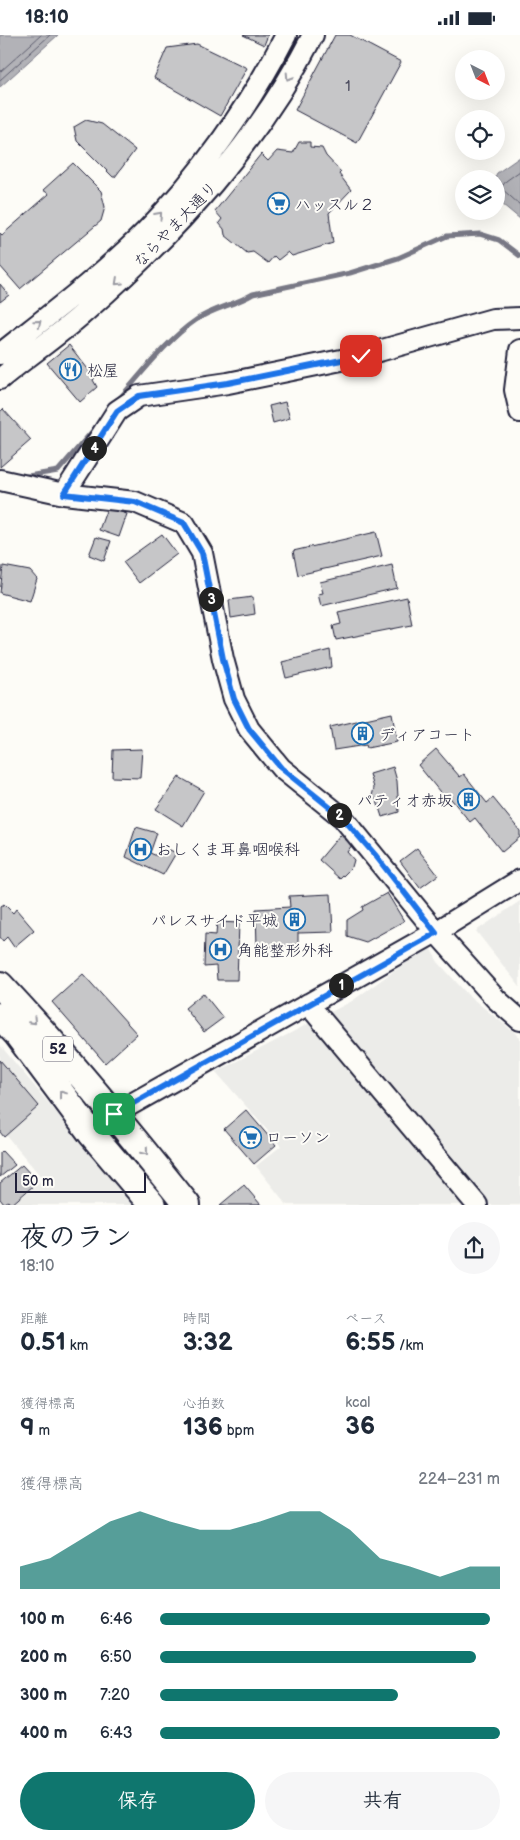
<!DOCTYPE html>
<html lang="ja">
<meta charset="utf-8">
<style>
:root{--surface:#fff;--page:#f6f6f7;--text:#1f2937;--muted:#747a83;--accent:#0f766e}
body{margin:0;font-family:"Balsamiq Sans","Klee One",sans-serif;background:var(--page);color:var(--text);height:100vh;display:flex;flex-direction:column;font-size:19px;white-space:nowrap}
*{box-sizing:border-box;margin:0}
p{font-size:16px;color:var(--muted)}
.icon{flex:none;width:28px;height:28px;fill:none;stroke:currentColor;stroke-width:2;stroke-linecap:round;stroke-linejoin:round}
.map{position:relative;height:1170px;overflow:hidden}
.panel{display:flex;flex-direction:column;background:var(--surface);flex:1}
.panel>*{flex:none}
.needle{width:32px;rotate:138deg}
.tools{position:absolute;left:455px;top:15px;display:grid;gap:10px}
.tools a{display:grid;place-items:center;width:50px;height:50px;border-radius:50%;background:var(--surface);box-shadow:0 5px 20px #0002;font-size:25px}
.scale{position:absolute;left:15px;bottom:12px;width:131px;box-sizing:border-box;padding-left:5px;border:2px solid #22223b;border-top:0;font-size:14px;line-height:18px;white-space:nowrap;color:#22223b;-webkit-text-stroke:4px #fdfcf7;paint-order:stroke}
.pin{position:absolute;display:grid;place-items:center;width:42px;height:42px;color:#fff;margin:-21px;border-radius:10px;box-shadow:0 2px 8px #0006}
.km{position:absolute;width:25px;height:25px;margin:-12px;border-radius:50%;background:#222;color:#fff;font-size:14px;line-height:25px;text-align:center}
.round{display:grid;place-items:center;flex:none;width:52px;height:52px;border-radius:26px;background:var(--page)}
.headline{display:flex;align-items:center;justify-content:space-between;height:85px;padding:0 20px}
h1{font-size:28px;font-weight:800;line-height:38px}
.figures{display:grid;grid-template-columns:repeat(3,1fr);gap:8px;height:85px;padding:5px 20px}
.figures div{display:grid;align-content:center}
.figures b{font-size:25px;font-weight:800}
.figures small{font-size:14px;font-weight:400}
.figures p{font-size:14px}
.chart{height:140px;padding:10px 20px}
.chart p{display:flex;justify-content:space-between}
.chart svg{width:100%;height:90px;margin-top:5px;fill:var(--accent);opacity:.7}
.action{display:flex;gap:10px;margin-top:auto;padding:10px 20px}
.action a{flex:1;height:58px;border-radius:30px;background:var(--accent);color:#fff;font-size:20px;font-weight:800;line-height:58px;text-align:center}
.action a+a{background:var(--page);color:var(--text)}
ul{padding:0 20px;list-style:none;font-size:16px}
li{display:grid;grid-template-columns:80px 60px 1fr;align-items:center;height:38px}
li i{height:12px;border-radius:6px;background:var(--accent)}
.status{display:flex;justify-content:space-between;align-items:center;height:35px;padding:0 25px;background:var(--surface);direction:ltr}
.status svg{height:14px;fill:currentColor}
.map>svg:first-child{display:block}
.built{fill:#ecece9}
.water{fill:#b2b2b7;stroke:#787885}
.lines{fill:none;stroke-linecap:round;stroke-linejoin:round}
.shore{stroke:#5c5c6d;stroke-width:1}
.stream{stroke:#787885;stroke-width:5}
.building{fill:#c6c6c8;stroke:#22223b}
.minor-casing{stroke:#22223b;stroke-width:24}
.major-casing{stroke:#22223b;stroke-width:30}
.minor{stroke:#fdfcf7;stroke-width:20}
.major{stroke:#fdfcf7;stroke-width:26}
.oneway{stroke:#9a9aa2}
.route-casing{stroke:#fff;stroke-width:10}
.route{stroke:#1a73e8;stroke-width:6}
.labels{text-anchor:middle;stroke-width:4;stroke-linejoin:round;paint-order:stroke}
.number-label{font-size:14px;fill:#4b4b5e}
.shield{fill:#fdfcf7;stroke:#646373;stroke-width:1}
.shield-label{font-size:15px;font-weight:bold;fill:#22223b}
.poi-label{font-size:16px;fill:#22223b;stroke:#fdfcf7;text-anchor:start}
.street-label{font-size:16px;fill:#22223b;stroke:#fdfcf7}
</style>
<div class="status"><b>18:10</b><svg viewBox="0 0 49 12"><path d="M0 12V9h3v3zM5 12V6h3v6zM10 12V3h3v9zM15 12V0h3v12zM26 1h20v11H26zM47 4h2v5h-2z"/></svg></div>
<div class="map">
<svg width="520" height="1170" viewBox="0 0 520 1170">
<rect width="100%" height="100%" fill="#fdfcf7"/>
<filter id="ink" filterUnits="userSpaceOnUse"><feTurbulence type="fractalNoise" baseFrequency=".02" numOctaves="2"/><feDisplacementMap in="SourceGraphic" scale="10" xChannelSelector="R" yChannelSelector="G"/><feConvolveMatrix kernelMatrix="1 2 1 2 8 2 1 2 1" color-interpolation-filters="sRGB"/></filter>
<g filter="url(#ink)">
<!-- built -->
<path class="built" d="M520,866v86l-44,-56z
M429,911l9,16 30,33 47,38 5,6v166h-233l-31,-39 25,-20 -65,-74 136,-71z
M0,1010l72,86 60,74h-120l31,-26 -43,-51z"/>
<!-- water -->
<path class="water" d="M0,0h58l-58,52z
M520,122v62l-24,-20v-20h-2l3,-6z"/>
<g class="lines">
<!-- shore -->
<path class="shore" d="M0,37l41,-37
M0,45l50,-45
M520,136l-14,10 -5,7 19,17"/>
<!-- stream -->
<path class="stream" d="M120,363c23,-26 48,-59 76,-78 17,-12 39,-15 57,-26l97,-21 48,-15 49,-22 33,-2 19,6 21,16
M22,442l36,-6 39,-45"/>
</g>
<!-- building -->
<path class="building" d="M243,0h25l-4,10z
M335,0h15l51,27 -44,81 -62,-33z
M197,9l50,24 -27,48 -66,-38 13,-30z
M86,85l16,4 33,26 -20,27h-2l-36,-36 -3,-14z
M299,107h11v5l12,1 4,8 15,16 -2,2 12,16 -22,23 4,30 -41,13 -4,-4 -10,8 -4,-4 -6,7 -15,-11 -6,1 -22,-18 -1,-6 -5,-6 3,-4 -7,-8 46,-57 7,7 9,-10 16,2z
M73,128l28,28 4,16 -4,14 -81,68 -20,-23v-33l2,2 47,-41 -6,-4z
M0,249l9,11 -9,7z
M69,310l26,33 -2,2 4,7 -17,15 -33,-39z
M285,367l5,16 -17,5 -4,-17z
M3,374l28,31 -31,27v-55z
M107,473l20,6 -8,23 -20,-7z
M376,497l6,24 -84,19 -5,-24z
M162,499l15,20 -38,29 -16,-21z
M96,502l15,4 -7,20 -15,-6z
M392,530l5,23 -76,18 -3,-12 5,-1 -3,-11z
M3,531l27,5 7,8 -7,22 -30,-8z
M253,562l2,17 -24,4 -2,-18z
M407,562l5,28 -76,15 -3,-14 8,-2 -3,-12z
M330,615l2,17 -46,11 -4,-16z
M392,678l5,29 -30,6 -1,-3 -32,5 -4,-23z
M142,714l-2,29 -28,-1 1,-27z
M436,714l24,28 4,-3 23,29 6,-5 27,33v6l-18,15 -27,-34 -5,4 -23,-28 -3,3 -26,-32z
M393,732l4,14 2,31 -17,5 -5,-16 -5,-5 2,-8 -4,-14z
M179,742l25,14 -21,35 -27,-17z
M136,792l21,6 -7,20 7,3 3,-11 16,8 -13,22 -37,-18z
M340,800l12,10 -5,7 7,8 -2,7 -12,12 -21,-19z
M417,813l21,27 -18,13 -20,-27z
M387,858l17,28 -38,21 -19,-6v-16l16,-10 -1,-3z
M331,859l2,38 -35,1v12l-41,2 -1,-38 34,-2 -1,-11z
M4,869l9,9 3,-4 18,21 -20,17 -7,-10 -4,4 -3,-4v-30z
M217,887l22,1 -2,57h-20l-1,-14 -12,1 1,-33 11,1z
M83,939l54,60 -32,29 -53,-61z
M203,958l20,25 -19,14 -19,-24z
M0,1025l39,46 -35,31 -4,-5z
M246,1075l30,35 -22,19 -30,-35z
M2,1116l13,14 -15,12v-24z
M22,1130l11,12 -5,4 5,5 -22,19 -3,-4 -4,3 -4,-5v-16z
M244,1150l17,20h-41z"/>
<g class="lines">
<defs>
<path id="minor" d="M520,315l-5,40 5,22
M0,319c49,-39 101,-78 145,-122 55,-56 105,-127 141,-197
M0,344c28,-23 59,-44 86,-68 90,-79 172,-168 227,-276
M0,445l64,14 71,8 49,21 18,30 21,106 11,40 15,30 32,39 62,50 93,114 60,67 24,21
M64,459l53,-83 22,-15 89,-13 133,-27 132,-37 27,-1
M308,969l169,201
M91,1098l23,-19 322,-182 84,-52"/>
<path id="major" d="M0,950c66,70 127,145 187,220
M0,981l17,18 74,99 61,72"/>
</defs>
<!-- minor casing -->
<use href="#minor" class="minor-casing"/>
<!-- major casing -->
<use href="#major" class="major-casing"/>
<!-- minor -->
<use href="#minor" class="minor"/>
<!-- major -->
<use href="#major" class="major"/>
</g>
<!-- one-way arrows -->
<defs><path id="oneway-chevron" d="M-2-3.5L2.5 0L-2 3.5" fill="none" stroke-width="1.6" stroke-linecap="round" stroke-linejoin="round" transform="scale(1.25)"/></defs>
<g class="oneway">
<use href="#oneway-chevron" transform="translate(289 42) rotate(123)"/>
<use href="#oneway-chevron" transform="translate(159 180) rotate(-48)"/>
<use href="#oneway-chevron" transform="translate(118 247) rotate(137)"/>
<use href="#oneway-chevron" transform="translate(38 288) rotate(-39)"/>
<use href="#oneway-chevron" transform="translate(33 986) rotate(47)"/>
<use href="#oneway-chevron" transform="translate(62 1059) rotate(-127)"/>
<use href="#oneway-chevron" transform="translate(145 1117) rotate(51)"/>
</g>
</g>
<g class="lines" filter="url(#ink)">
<defs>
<path id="route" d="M114,1079l322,-181 -60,-77 -33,-38 -62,-50 -32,-39 -15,-30 -11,-40 -21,-106 -18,-30 -49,-21 -71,-8 53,-83 22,-15 89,-13 133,-27"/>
</defs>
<!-- route casing -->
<use href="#route" class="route-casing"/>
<!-- route -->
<use href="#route" class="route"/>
</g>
<!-- icons -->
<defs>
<symbol id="supermarket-ring" viewBox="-11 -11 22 22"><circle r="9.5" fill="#fdfcf7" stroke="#1f6fb2" stroke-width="1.5"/><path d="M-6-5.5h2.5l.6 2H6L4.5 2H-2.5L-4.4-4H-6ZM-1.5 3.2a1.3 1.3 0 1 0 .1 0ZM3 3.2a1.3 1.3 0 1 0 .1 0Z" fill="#1f6fb2"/></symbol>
<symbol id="restaurant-ring" viewBox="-11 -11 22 22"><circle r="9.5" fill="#fdfcf7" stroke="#1f6fb2" stroke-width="1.5"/><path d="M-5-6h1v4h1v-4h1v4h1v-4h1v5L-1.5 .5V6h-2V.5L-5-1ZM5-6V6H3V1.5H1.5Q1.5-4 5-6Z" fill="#1f6fb2"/></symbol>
<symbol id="building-ring" viewBox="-11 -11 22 22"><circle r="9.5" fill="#fdfcf7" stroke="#1f6fb2" stroke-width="1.5"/><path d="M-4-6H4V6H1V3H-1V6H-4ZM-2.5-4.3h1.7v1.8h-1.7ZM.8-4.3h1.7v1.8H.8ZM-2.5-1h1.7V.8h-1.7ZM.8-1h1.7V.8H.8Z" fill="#1f6fb2"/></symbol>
<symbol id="hospital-ring" viewBox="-11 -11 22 22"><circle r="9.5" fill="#fdfcf7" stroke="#1f6fb2" stroke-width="1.5"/><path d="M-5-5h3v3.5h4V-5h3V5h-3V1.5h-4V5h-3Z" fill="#1f6fb2"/></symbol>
</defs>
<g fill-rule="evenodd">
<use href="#supermarket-ring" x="266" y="156" width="25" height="25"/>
<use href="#restaurant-ring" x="58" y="322" width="25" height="25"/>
<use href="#building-ring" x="350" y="686" width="25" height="25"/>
<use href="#building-ring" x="456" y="752" width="25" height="25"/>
<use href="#hospital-ring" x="128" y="802" width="25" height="25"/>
<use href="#building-ring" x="282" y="872" width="25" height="25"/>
<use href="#hospital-ring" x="208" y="902" width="25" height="25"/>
<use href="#supermarket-ring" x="238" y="1090" width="25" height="25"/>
</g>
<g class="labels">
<!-- number labels -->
<g class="number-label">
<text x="348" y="56">1</text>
</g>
<!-- shield labels -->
<rect class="shield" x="43" y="1001.5" width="30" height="25" rx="4"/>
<g class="shield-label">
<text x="58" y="1019">52</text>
</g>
<!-- poi labels -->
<g class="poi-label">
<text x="295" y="175">ハッスル２</text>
<text x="87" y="341">松屋</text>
<text x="379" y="705">ディアコート</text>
<text x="453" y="771" text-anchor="end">パティオ赤坂</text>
<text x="156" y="820">おしくま耳鼻咽喉科</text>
<text x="278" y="891" text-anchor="end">パレスサイド平城</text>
<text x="237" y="921">角能整形外科</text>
<text x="266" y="1108">ローソン</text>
</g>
<!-- street labels -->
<g class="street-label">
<text transform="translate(175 189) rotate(-46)" y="6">ならやま大通り</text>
</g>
</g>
</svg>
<div class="tools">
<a><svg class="needle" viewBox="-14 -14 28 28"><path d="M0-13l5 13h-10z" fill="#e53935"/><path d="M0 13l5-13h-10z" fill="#747a83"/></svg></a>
<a><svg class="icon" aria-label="locate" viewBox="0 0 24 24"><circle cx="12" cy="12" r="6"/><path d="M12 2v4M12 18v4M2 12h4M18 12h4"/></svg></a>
<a><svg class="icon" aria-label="layers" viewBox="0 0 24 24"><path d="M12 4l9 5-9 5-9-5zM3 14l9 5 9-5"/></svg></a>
</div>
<div class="scale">50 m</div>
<div class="pin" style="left:114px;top:1079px;background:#1e9e55"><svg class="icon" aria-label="arrive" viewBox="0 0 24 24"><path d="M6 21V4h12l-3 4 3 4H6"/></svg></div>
<div class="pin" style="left:361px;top:321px;background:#d93025"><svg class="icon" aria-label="check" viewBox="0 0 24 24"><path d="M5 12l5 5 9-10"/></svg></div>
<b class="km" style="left:341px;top:950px">1</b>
<b class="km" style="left:339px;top:780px">2</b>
<b class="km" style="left:211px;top:564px">3</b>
<b class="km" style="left:94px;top:413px">4</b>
</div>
<section class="panel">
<div class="headline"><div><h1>夜のラン</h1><p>18:10</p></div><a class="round"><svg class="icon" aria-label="share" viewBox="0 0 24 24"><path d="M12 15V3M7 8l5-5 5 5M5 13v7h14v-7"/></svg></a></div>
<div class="figures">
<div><p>距離</p><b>0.51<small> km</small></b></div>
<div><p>時間</p><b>3:32</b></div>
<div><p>ペース</p><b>6:55<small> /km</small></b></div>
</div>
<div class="figures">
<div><p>獲得標高</p><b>9<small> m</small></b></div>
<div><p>心拍数</p><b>136<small> bpm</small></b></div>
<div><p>kcal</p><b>36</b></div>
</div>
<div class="chart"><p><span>獲得標高</span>224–231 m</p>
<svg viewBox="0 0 160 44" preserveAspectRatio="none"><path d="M0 44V33L10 29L20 20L30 11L40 6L50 11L60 15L70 15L80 11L90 6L100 6L110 15L120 29L130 33L140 38L150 33L160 33V44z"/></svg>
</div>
<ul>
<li><b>100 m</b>6:46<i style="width:97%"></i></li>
<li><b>200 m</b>6:50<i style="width:93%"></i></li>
<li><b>300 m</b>7:20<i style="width:70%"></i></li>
<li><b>400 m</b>6:43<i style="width:100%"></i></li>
</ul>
<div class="action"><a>保存</a><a>共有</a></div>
</section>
